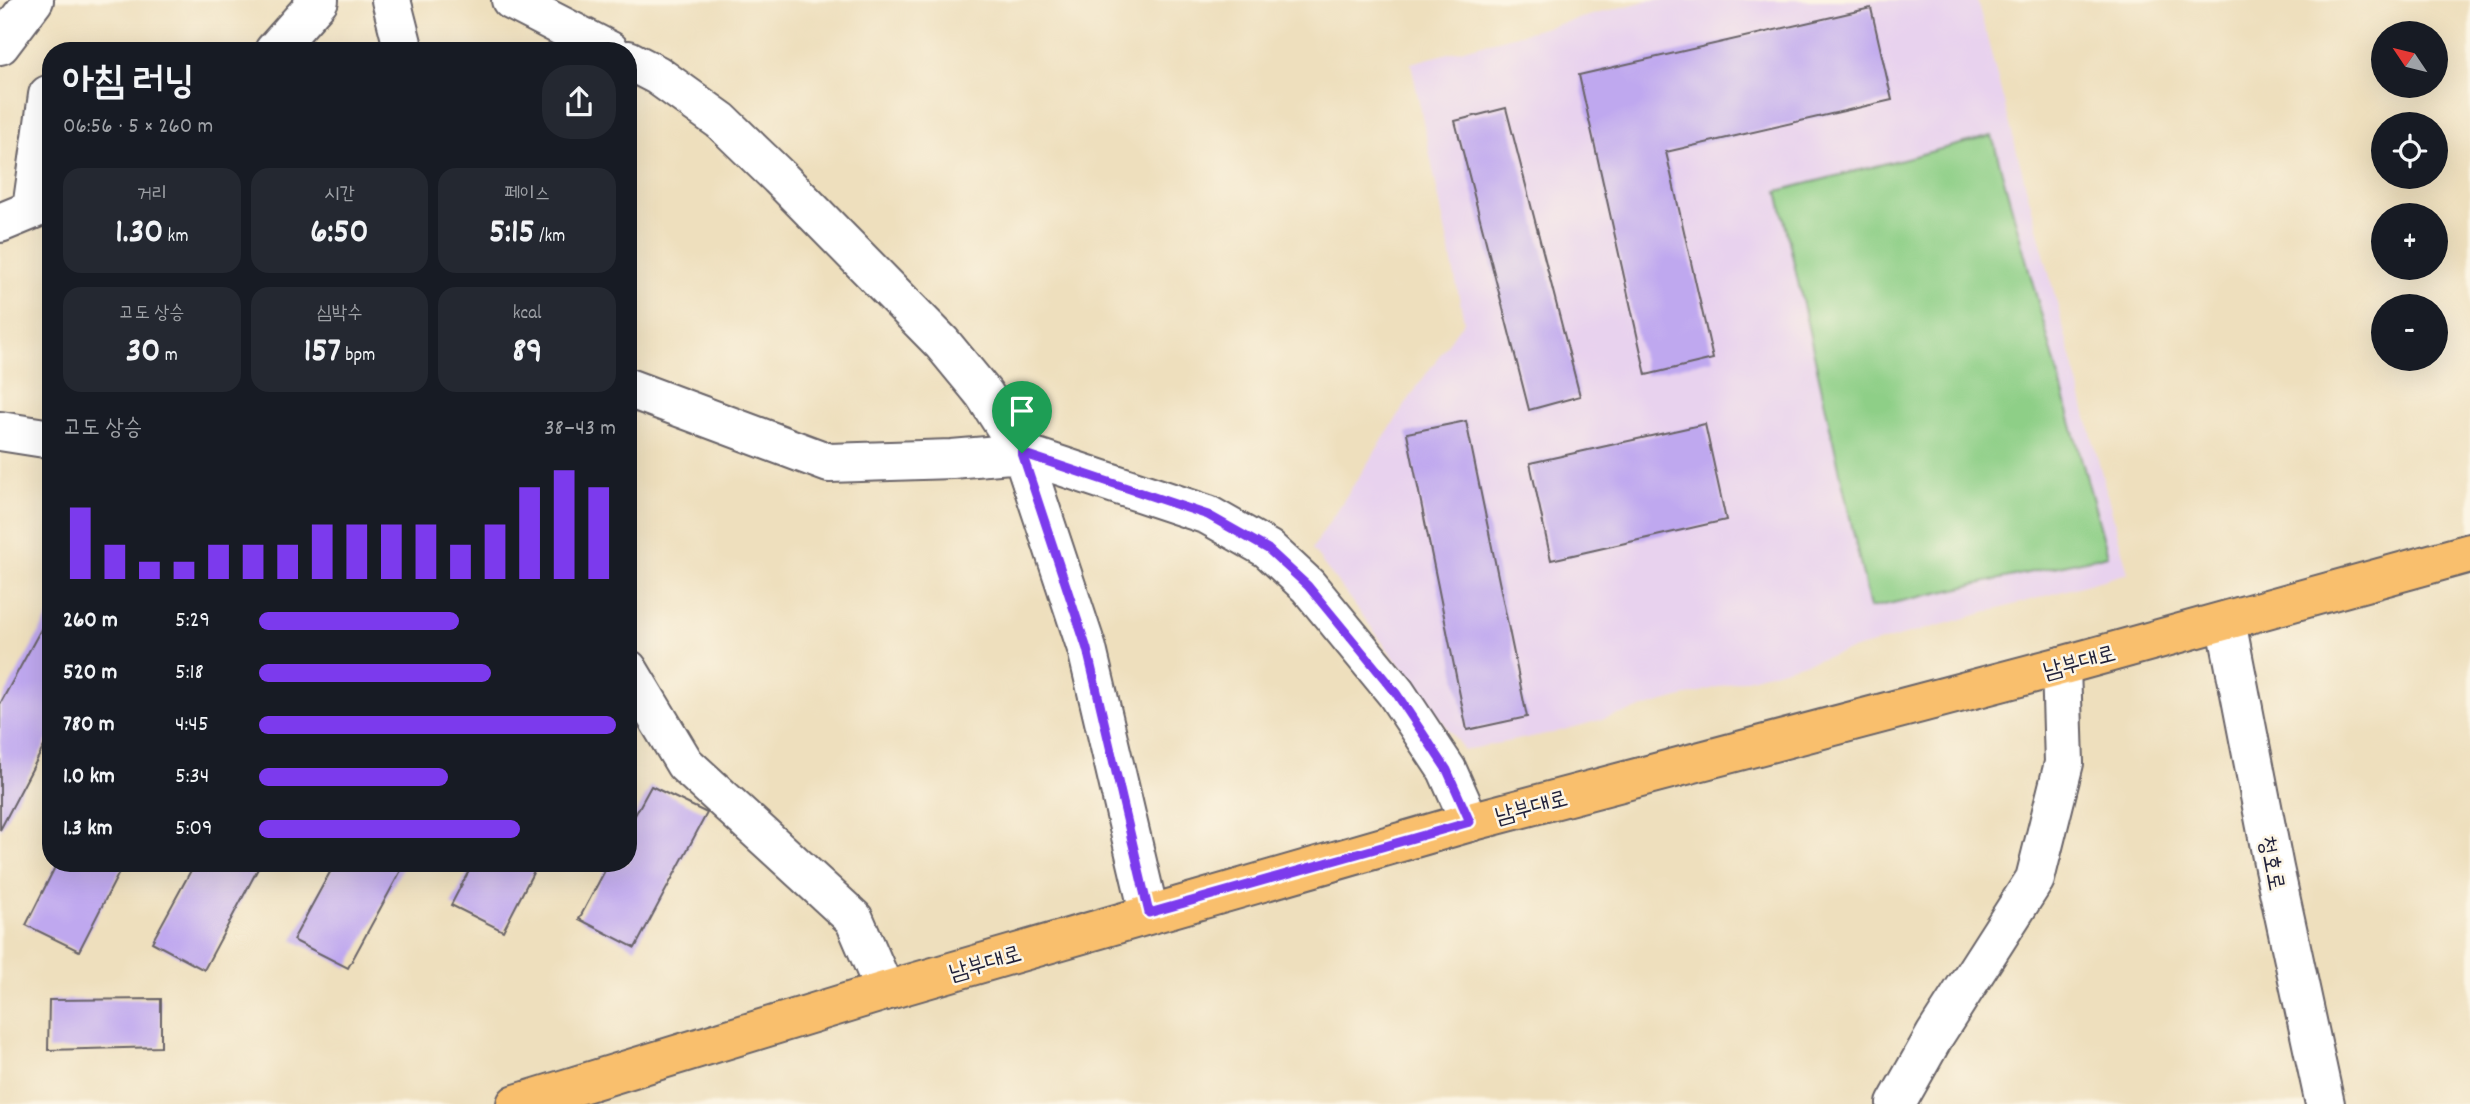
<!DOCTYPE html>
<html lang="ko">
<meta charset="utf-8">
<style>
:root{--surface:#171b24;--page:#242831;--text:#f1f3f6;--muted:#9ea1a6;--accent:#7c3aed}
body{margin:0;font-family:Dekko,"Poor Story",sans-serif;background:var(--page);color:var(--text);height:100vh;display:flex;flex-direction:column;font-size:26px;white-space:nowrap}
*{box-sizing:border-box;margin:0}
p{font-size:23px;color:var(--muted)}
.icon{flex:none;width:38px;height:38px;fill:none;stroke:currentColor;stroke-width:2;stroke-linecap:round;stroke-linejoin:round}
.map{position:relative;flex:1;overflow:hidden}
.sheet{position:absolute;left:42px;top:42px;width:595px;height:830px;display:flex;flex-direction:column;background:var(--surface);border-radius:28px;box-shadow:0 7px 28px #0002}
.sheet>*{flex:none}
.needle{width:46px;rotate:305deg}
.buttons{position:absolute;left:2371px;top:21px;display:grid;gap:14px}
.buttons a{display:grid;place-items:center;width:77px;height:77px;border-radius:50%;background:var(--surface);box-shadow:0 7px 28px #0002;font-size:35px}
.pin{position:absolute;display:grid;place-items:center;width:60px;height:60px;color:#fff;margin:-72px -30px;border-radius:50% 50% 50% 0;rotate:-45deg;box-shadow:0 0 7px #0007}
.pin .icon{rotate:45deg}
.round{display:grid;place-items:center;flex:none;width:74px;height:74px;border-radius:28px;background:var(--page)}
.overview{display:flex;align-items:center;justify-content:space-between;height:119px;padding:0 21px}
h1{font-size:38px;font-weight:700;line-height:52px}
.stats{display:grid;grid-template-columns:repeat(3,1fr);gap:10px;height:119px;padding:7px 21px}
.stats div{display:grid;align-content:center;border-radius:18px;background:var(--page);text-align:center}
.stats b{font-size:35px;font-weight:700}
.stats small{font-size:19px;font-weight:400}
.stats p{font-size:19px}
.chart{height:196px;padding:14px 21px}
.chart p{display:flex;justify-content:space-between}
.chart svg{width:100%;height:126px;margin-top:7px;stroke:var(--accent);stroke-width:6}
ul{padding:0 21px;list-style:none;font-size:23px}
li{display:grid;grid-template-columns:112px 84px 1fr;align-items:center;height:52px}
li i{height:18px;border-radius:9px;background:var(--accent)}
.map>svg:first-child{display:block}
.built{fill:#e8d2ee}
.green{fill:#8ecf87;stroke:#587861;stroke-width:2}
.building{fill:#bfa8ef}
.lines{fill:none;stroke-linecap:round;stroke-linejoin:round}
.minor-casing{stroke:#696468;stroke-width:42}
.major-casing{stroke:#696468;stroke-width:42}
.minor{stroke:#fff;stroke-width:38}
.major{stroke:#f9bf6d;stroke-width:38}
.route-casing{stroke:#fff;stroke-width:14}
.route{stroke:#7c3aed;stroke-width:9}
.labels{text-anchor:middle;stroke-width:5;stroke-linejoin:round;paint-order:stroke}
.street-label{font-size:23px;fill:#22223b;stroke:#fcf5e5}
</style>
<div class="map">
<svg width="2470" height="1104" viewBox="0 0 2470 1104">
<rect width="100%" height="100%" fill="#fcf5e5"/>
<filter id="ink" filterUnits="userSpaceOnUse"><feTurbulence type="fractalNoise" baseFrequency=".0143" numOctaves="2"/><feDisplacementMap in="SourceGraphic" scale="14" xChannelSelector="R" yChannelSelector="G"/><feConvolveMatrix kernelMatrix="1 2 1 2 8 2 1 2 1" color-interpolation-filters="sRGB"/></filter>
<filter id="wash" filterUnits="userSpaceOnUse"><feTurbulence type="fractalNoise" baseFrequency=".00686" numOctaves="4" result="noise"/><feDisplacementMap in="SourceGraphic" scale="28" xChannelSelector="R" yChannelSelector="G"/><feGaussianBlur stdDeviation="1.57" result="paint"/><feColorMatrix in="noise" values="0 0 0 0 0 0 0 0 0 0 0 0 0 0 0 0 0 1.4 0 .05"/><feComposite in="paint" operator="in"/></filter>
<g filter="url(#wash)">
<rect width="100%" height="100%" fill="#eedfbd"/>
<!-- built -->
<path class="built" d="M1649,0h328l151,573 -575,160 -89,17 -152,-201 105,-162 47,-66 -53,-258z"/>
<!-- green -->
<path class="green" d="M1992,136l116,419 -238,53 -92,-417z"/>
<g id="blocks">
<!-- building -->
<path class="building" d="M1871,8l21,92 -226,52 47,207 -67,16 -67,-300z
M1506,108l74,288 -51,14 -74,-289z
M1466,421l61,296 -60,13 -60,-297z
M1705,424l21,96 -175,40 -21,-97z
M51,611v122l-51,97v-126z
M651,786l56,27 -72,135 -56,-29 30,-56h19v-35z
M57,863h67l-45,88 -53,-26z
M195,863h66l-57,107 -52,-28z
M335,863h70l-57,105 -55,-28z
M473,863h65l-35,68 -52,-26z
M161,999v48l-113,3 1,-50z"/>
</g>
</g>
<g filter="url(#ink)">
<use href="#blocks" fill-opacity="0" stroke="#696468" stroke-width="2"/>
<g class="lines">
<defs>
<path id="minor" d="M391,0l13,51
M511,0l99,51
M0,45l34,-45
M274,51l45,-51
M628,60l29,15 64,46 58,56 163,166 42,51 38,59 65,196 62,264
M32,209l16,-114
M0,223l51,-21
M628,388l201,75 123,-4 70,-6 186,62 60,34 40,37 88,107 51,77 23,52
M0,431l51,8
M2226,621l48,247 51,236
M628,669l57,95 169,155 31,72
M1896,1104l39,-69 100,-156 29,-116 -3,-97"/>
<path id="major" d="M516,1104l369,-113 585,-169 591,-156 409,-113"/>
</defs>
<!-- minor casing -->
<use href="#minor" class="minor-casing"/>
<!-- major casing -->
<use href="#major" class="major-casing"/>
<!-- minor -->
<use href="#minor" class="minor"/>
<!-- major -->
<use href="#major" class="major"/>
</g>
</g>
<g class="lines" filter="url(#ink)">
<defs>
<path id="route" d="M1022,453l186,62 60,34 40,37 88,107 51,77 23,52 -321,91 -62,-264z"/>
</defs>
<!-- route casing -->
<use href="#route" class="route-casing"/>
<!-- route -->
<use href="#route" class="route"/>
</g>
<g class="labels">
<!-- street labels -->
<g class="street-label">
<text transform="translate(2079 661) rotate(-15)" y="8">남부대로</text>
<text transform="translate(1531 806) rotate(-15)" y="8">남부대로</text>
<text transform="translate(2273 863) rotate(79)" y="8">청호로</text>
<text transform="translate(985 962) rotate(-16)" y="8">남부대로</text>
</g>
</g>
</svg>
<div class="buttons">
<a><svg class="needle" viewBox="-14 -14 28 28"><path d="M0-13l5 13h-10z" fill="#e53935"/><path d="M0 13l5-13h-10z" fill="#9ea1a6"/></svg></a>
<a><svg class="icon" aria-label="locate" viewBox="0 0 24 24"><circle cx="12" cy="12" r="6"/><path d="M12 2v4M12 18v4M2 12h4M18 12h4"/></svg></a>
<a>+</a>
<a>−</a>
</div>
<div class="pin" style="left:1022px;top:453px;background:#1e9e55"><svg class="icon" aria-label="arrive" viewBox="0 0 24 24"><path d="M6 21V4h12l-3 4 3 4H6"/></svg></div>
<section class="sheet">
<div class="overview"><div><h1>아침 러닝</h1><p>06:56 · 5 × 260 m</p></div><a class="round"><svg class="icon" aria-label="share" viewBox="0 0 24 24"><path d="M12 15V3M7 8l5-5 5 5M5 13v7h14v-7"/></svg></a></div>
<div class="stats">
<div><p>거리</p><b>1.30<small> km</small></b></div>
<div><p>시간</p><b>6:50</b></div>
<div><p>페이스</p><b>5:15<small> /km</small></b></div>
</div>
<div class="stats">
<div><p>고도 상승</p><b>30<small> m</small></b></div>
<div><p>심박수</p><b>157<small> bpm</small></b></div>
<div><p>kcal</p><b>89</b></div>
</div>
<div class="chart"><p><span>고도 상승</span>38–43 m</p>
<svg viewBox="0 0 160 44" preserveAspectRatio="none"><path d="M5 44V19M15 44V32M25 44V38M35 44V38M45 44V32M55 44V32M65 44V32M75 44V25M85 44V25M95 44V25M105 44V25M115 44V32M125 44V25M135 44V12M145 44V6M155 44V12"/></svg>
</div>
<ul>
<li><b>260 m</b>5:29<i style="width:56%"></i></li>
<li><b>520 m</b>5:18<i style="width:65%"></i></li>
<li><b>780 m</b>4:45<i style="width:100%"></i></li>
<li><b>1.0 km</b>5:34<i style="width:53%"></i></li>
<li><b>1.3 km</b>5:09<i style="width:73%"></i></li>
</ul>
</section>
</div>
